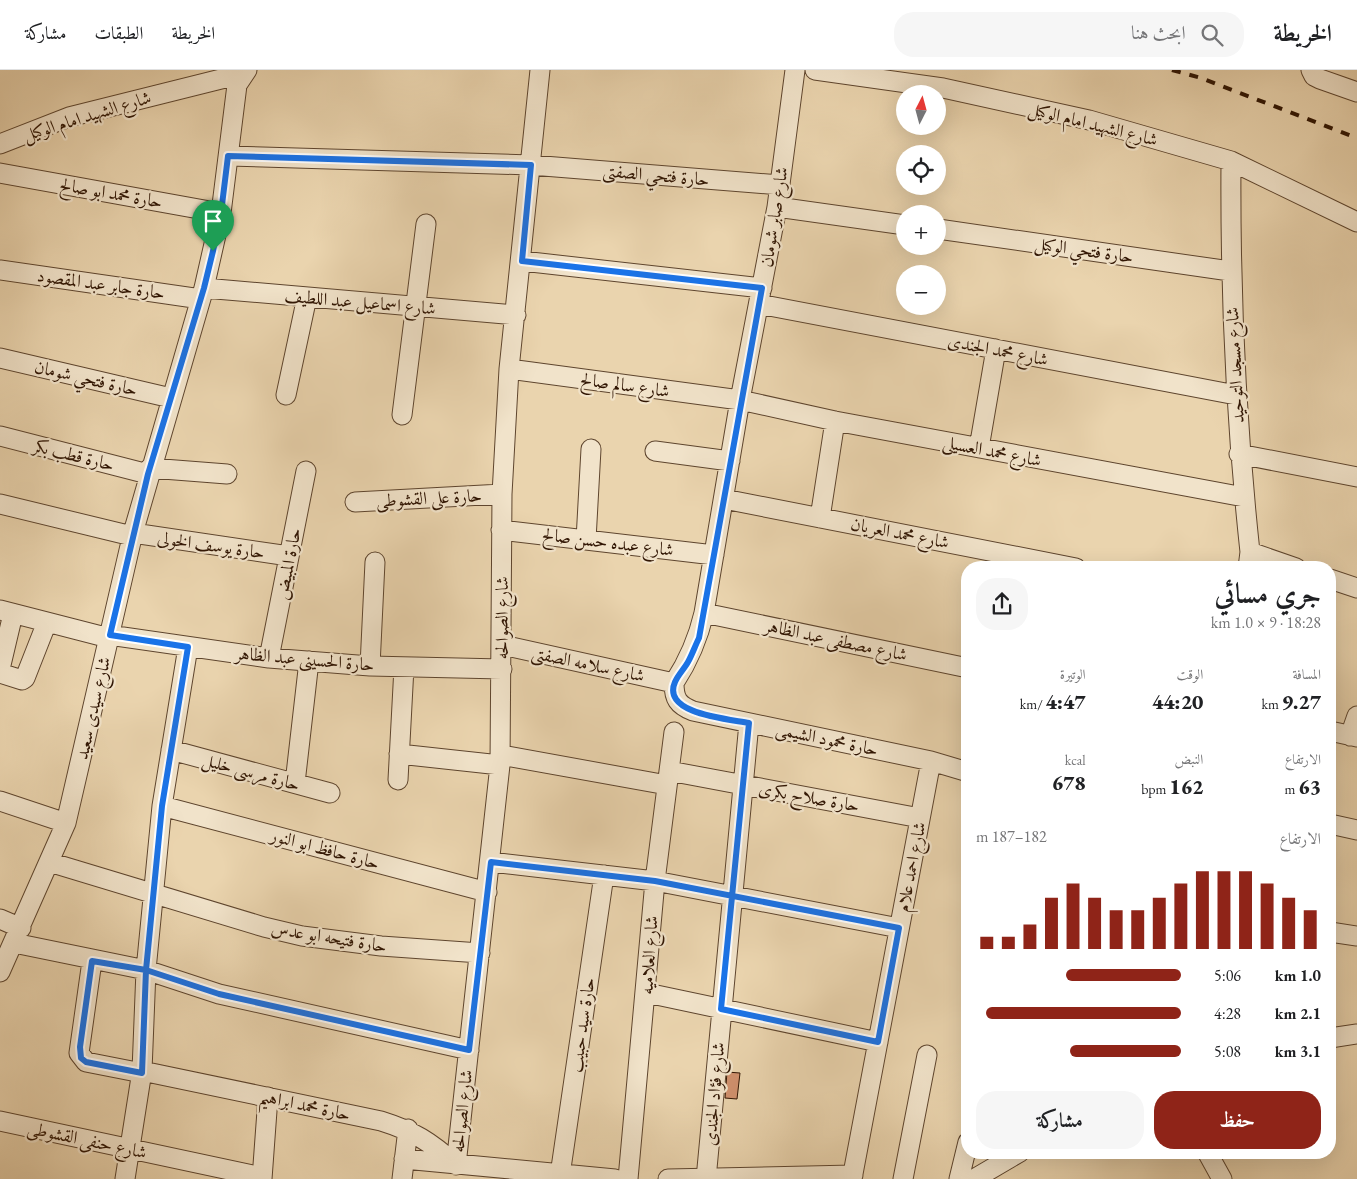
<!DOCTYPE html>
<html lang="ar">
<meta charset="utf-8">
<style>
:root{--surface:#fff;--page:#f6f6f6;--text:#202124;--muted:#757577;--line:#e0e0e0;--accent:#8f2418}
body{margin:0;font-family:"EB Garamond",Amiri,serif;background:var(--page);color:var(--text);direction:rtl;height:100vh;display:flex;flex-direction:column;font-size:19px;white-space:nowrap}
*{box-sizing:border-box;margin:0}
p{font-size:16px;color:var(--muted)}
.icon{flex:none;width:28px;height:28px;fill:none;stroke:currentColor;stroke-width:2;stroke-linecap:round;stroke-linejoin:round}
.map{position:relative;flex:1;overflow:hidden;direction:ltr}
.panel{position:absolute;left:961px;top:491px;width:375px;height:598px;display:flex;flex-direction:column;background:var(--surface);border-radius:20px;box-shadow:0 5px 20px #0002;direction:rtl}
.panel>*{flex:none}
.needle{width:32px;rotate:6deg}
.buttons{position:absolute;left:896px;top:15px;display:grid;gap:10px}
.buttons a{display:grid;place-items:center;width:50px;height:50px;border-radius:50%;background:var(--surface);box-shadow:0 5px 20px #0002;font-size:25px}
.pin{position:absolute;display:grid;place-items:center;width:42px;height:42px;color:#fff;margin:-51px -21px;border-radius:50% 50% 50% 0;rotate:-45deg;box-shadow:0 0 5px #0007}
.pin .icon{rotate:45deg}
.round{display:grid;place-items:center;flex:none;width:52px;height:52px;border-radius:20px;background:var(--page)}
.head{display:flex;align-items:center;justify-content:space-between;height:85px;padding:0 15px}
h1{font-size:28px;font-weight:800;line-height:38px}
.metrics{display:grid;grid-template-columns:repeat(3,1fr);gap:8px;height:85px;padding:5px 15px}
.metrics div{display:grid;align-content:center}
.metrics b{font-size:21px;font-weight:800}
.metrics small{font-size:14px;font-weight:400}
.metrics p{font-size:14px}
.chart{height:140px;padding:10px 15px}
.chart p{display:flex;justify-content:space-between}
.chart svg{width:100%;height:90px;margin-top:5px;stroke:var(--accent);stroke-width:6}
.button{display:flex;gap:10px;margin-top:auto;padding:10px 15px}
.button a{flex:1;height:58px;border-radius:20px;background:var(--accent);color:#fff;font-size:20px;font-weight:800;line-height:58px;text-align:center}
.button a+a{background:var(--page);color:var(--text)}
ul{padding:0 15px;list-style:none;font-size:16px}
li{display:grid;grid-template-columns:80px 60px 1fr;align-items:center;height:38px}
li i{height:12px;border-radius:6px;background:var(--accent)}
header{display:flex;align-items:center;gap:30px;box-sizing:border-box;height:70px;padding:0 25px;background:var(--surface);border-bottom:1px solid var(--line)}
header strong{font-size:24px}
nav{display:flex;gap:28px;margin-inline-start:auto;font-size:18px}
.search{width:350px;height:45px;background:var(--page);display:flex;align-items:center;gap:12px;box-sizing:border-box;padding:0 18px;border-radius:20px;color:var(--muted);font-size:19px}
.map>svg:first-child{display:block}
.building{fill:#d1916e;stroke:#301503}
.lines{fill:none;stroke-linecap:round;stroke-linejoin:round}
.minor-casing{stroke:#5e452e;stroke-width:21}
.minor{stroke:#f1e3ca;stroke-width:19}
.rail{stroke:#301503;stroke-width:4;stroke-dasharray:9 9;stroke-linecap:butt}
.route-casing{stroke:#fff;stroke-width:10}
.route{stroke:#1a73e8;stroke-width:6}
.labels{text-anchor:middle;stroke-width:4.5;stroke-linejoin:round;paint-order:stroke}
.street-label{font-size:18px;fill:#301503;stroke:#f1e3ca}
</style>
<header>
<strong>الخريطة</strong>
<div class="search"><svg class="icon" aria-label="search" viewBox="0 0 24 24"><circle cx="10" cy="10" r="6"/><path d="M15 15l6 6"/></svg>ابحث هنا</div>
<nav><a>الخريطة</a><a>الطبقات</a><a>مشاركة</a></nav>
</header>
<div class="map">
<svg width="1357" height="1109" viewBox="0 0 1357 1109">
<rect width="100%" height="100%" fill="#ead4ae"/>
<filter id="stains"><feTurbulence type="fractalNoise" baseFrequency=".004" numOctaves="4"/><feColorMatrix values="0 0 0 0 .2 0 0 0 0 .09 0 0 0 0 .02 0 0 0 .5 -.17"/></filter>
<radialGradient id="worn" r=".72"><stop offset=".6" stop-color="#630" stop-opacity="0"/><stop offset="1" stop-color="#630" stop-opacity=".3"/></radialGradient>
<!-- building -->
<path class="building" d="M727,1002l13,1 -3,26 -12,-1z"/>
<g class="lines">
<defs>
<path id="minor" d="M815,0l128,18 146,32 142,41 126,61
M1311,0l3,6 6,3 37,13
M0,74l69,-27 164,-41
M229,86l302,9 249,20
M1231,91c-1,131 5,261 19,391l-2,16
M0,103l221,40
M777,137l128,18
M938,159l292,42
M522,191l240,27
M0,200l201,29
M204,218l312,27
M759,234l477,91
M0,288l171,40
M509,299l231,31 95,21 409,76
M286,325l21,-98
M402,345l24,-191
M0,366l148,38
M979,378l17,-99
M655,381l75,10
M1239,384l118,23
M150,398l77,6
M724,429l352,69
M355,432l147,-8
M0,434l132,32
M820,448l15,-97
M501,460l213,25
M133,463l156,23
M586,470l5,-91
M1250,482l46,16
M1330,509l27,9
M0,540l109,28
M704,543l264,55
M109,565l160,23 101,8 132,3
M502,575l172,38
M269,588l37,-187
M370,596l5,-104
M0,599l13,-55
M0,603l22,7 3,-2 22,-56
M674,613c15,-23 24,-44 30,-70l36,-213 37,-193 18,-137
M674,613c0,16 4,22 19,28l238,50 37,11
M1330,661l27,6
M1350,666l7,-20
M171,680l159,43
M399,684l101,11
M501,685l166,30
M669,701l251,47
M398,710l6,-113
M295,713l14,-122
M0,731l66,22
M162,736l325,86
M1330,754l27,6
M49,792l215,65 38,9 79,10 99,7
M491,792l164,19 244,47
M0,849l21,9
M1330,862l27,4
M14,873l132,27 73,24 250,56
M92,891l-13,92 7,9 56,11
M0,902l66,-149 67,-290 71,-245 17,-75 16,-128 10,-15
M647,923l231,49
M1330,968l27,-4
M142,1001l239,50c32,10 50,21 75,44
M0,1051l262,56
M1207,1082l15,27
M404,1089l211,20
M456,1095l44,-400 2,-271 7,-125 31,-299
M560,1105l44,-300
M125,1109l17,-108 4,-101 16,-164 26,-159
M262,1109l6,-82
M402,1109l6,-50
M628,1109l27,-298 19,-149
M668,1109l185,-4
M706,1109l43,-456
M852,1109l79,-418
M903,1109l24,-124
M959,1109l9,-37
M974,1109l46,-27"/>
</defs>
<!-- minor casing -->
<use href="#minor" class="minor-casing"/>
<!-- minor -->
<use href="#minor" class="minor"/>
<!-- rail -->
<path class="rail" d="M1172,0l29,8 156,60"/>
</g>
<g class="lines">
<defs>
<path id="route" d="M213,181l-9,37 -56,186 -38,161 78,12 -26,159 -16,164 -54,-9 -12,86 1,11 5,4 56,11 4,-103 73,24 250,56 22,-188 164,19 244,47 -21,114 -157,-33 28,-286c-20,-4 -88,-9 -74,-41 3,-7 9,-13 13,-20 4,-7 7,-16 11,-24l63,-350 -240,-27 9,-96 -303,-9 -7,57 -8,38"/>
</defs>
<!-- route casing -->
<use href="#route" class="route-casing"/>
<!-- route -->
<use href="#route" class="route"/>
</g>
<g class="labels">
<!-- street labels -->
<g class="street-label">
<text transform="translate(87 46) rotate(-17)" y="6">شارع الشهيد امام الوكيل</text>
<text transform="translate(1093 54) rotate(14)" y="6">شارع الشهيد امام الوكيل</text>
<text transform="translate(656 105) rotate(5)" y="6">حارة فتحي الصفتى</text>
<text transform="translate(111 123) rotate(10)" y="6">حارة محمد ابو صالح</text>
<text transform="translate(774 147) rotate(-81)" y="6">شارع صابر شومان</text>
<text transform="translate(1084 180) rotate(8)" y="6">حارة فتحي الوكيل</text>
<text transform="translate(101 214) rotate(8)" y="6">حارة جابر عبد المقصود</text>
<text transform="translate(360 232) rotate(5)" y="6">شارع اسماعيل عبد اللطيف</text>
<text transform="translate(998 280) rotate(11)" y="6">شارع محمد الجندى</text>
<text transform="translate(1235 295) rotate(-93)" y="6">شارع مسجد التوحيد</text>
<text transform="translate(86 308) rotate(13)" y="6">حارة فتحي شومان</text>
<text transform="translate(625 315) rotate(8)" y="6">شارع سالم صالح</text>
<text transform="translate(992 381) rotate(11)" y="6">شارع محمد العسيلى</text>
<text transform="translate(74 385) rotate(14)" y="6">حارة قطب بكر</text>
<text transform="translate(429 428) rotate(-3)" y="6">حارة على القشوطى</text>
<text transform="translate(900 463) rotate(11)" y="6">شارع محمد العريان</text>
<text transform="translate(608 472) rotate(7)" y="6">شارع عبده حسن صالح</text>
<text transform="translate(211 475) rotate(8)" y="6">حارة يوسف الخولى</text>
<text transform="translate(288 494) rotate(-79)" y="6">حارة المبيض</text>
<text transform="translate(502 548) rotate(-90)" y="6">شارع الصوالحه</text>
<text transform="translate(836 570) rotate(12)" y="6">شارع مصطفى عبد الظاهر</text>
<text transform="translate(305 589) rotate(5)" y="6">حارة الحسينى عبد الظاهر</text>
<text transform="translate(588 594) rotate(12)" y="6">شارع سلامه الصفتى</text>
<text transform="translate(93 638) rotate(-77)" y="6">شارع سيدى سعيد</text>
<text transform="translate(827 669) rotate(12)" y="6">حارة محمود الشيمى</text>
<text transform="translate(251 702) rotate(15)" y="6">حارة مرسى خليل</text>
<text transform="translate(809 727) rotate(10)" y="6">حارة صلاح بكرى</text>
<text transform="translate(325 779) rotate(15)" y="6">حارة حافظ ابو النور</text>
<text transform="translate(911 797) rotate(-79)" y="6">شارع احمد علام</text>
<text transform="translate(329 867) rotate(9)" y="6">حارة فتيحه ابو عدس</text>
<text transform="translate(649 885) rotate(-86)" y="6">شارع العلاميه</text>
<text transform="translate(582 955) rotate(-82)" y="6">حارة سيد حبيب</text>
<text transform="translate(714 1024) rotate(-85)" y="6">شارع فؤاد الجندى</text>
<text transform="translate(305 1035) rotate(12)" y="6">حارة محمد ابراهيم</text>
<text transform="translate(462 1041) rotate(-84)" y="6">شارع الصوالحه</text>
<text transform="translate(87 1070) rotate(12)" y="6">شارع حنفى القشوطى</text>
</g>
</g>
<rect width="100%" height="100%" filter="url(#stains)"/>
<rect width="100%" height="100%" fill="url(#worn)"/>
</svg>
<div class="buttons">
<a><svg class="needle" viewBox="-14 -14 28 28"><path d="M0-13l5 13h-10z" fill="#e53935"/><path d="M0 13l5-13h-10z" fill="#757577"/></svg></a>
<a><svg class="icon" aria-label="locate" viewBox="0 0 24 24"><circle cx="12" cy="12" r="6"/><path d="M12 2v4M12 18v4M2 12h4M18 12h4"/></svg></a>
<a>+</a>
<a>−</a>
</div>
<div class="pin" style="left:213px;top:181px;background:#1e9e55"><svg class="icon" aria-label="arrive" viewBox="0 0 24 24"><path d="M6 21V4h12l-3 4 3 4H6"/></svg></div>
<section class="panel">
<div class="head"><div><h1>جري مسائي</h1><p>18:28 · 9 × 1.0 km</p></div><a class="round"><svg class="icon" aria-label="share" viewBox="0 0 24 24"><path d="M12 15V3M7 8l5-5 5 5M5 13v7h14v-7"/></svg></a></div>
<div class="metrics">
<div><p>المسافة</p><b>9.27<small> km</small></b></div>
<div><p>الوقت</p><b>44:20</b></div>
<div><p>الوتيرة</p><b>4:47<small> /km</small></b></div>
</div>
<div class="metrics">
<div><p>الارتفاع</p><b>63<small> m</small></b></div>
<div><p>النبض</p><b>162<small> bpm</small></b></div>
<div><p>kcal</p><b>678</b></div>
</div>
<div class="chart"><p><span>الارتفاع</span>182–187 m</p>
<svg viewBox="0 0 160 44" preserveAspectRatio="none"><path d="M5 44V38M15 44V38M25 44V32M35 44V19M45 44V12M55 44V19M65 44V25M75 44V25M85 44V19M95 44V12M105 44V6M115 44V6M125 44V6M135 44V12M145 44V19M155 44V25"/></svg>
</div>
<ul>
<li><b>1.0 km</b>5:06<i style="width:56%"></i></li>
<li><b>2.1 km</b>4:28<i style="width:95%"></i></li>
<li><b>3.1 km</b>5:08<i style="width:54%"></i></li>
</ul>
<div class="button"><a>حفظ</a><a>مشاركة</a></div>
</section>
</div>
